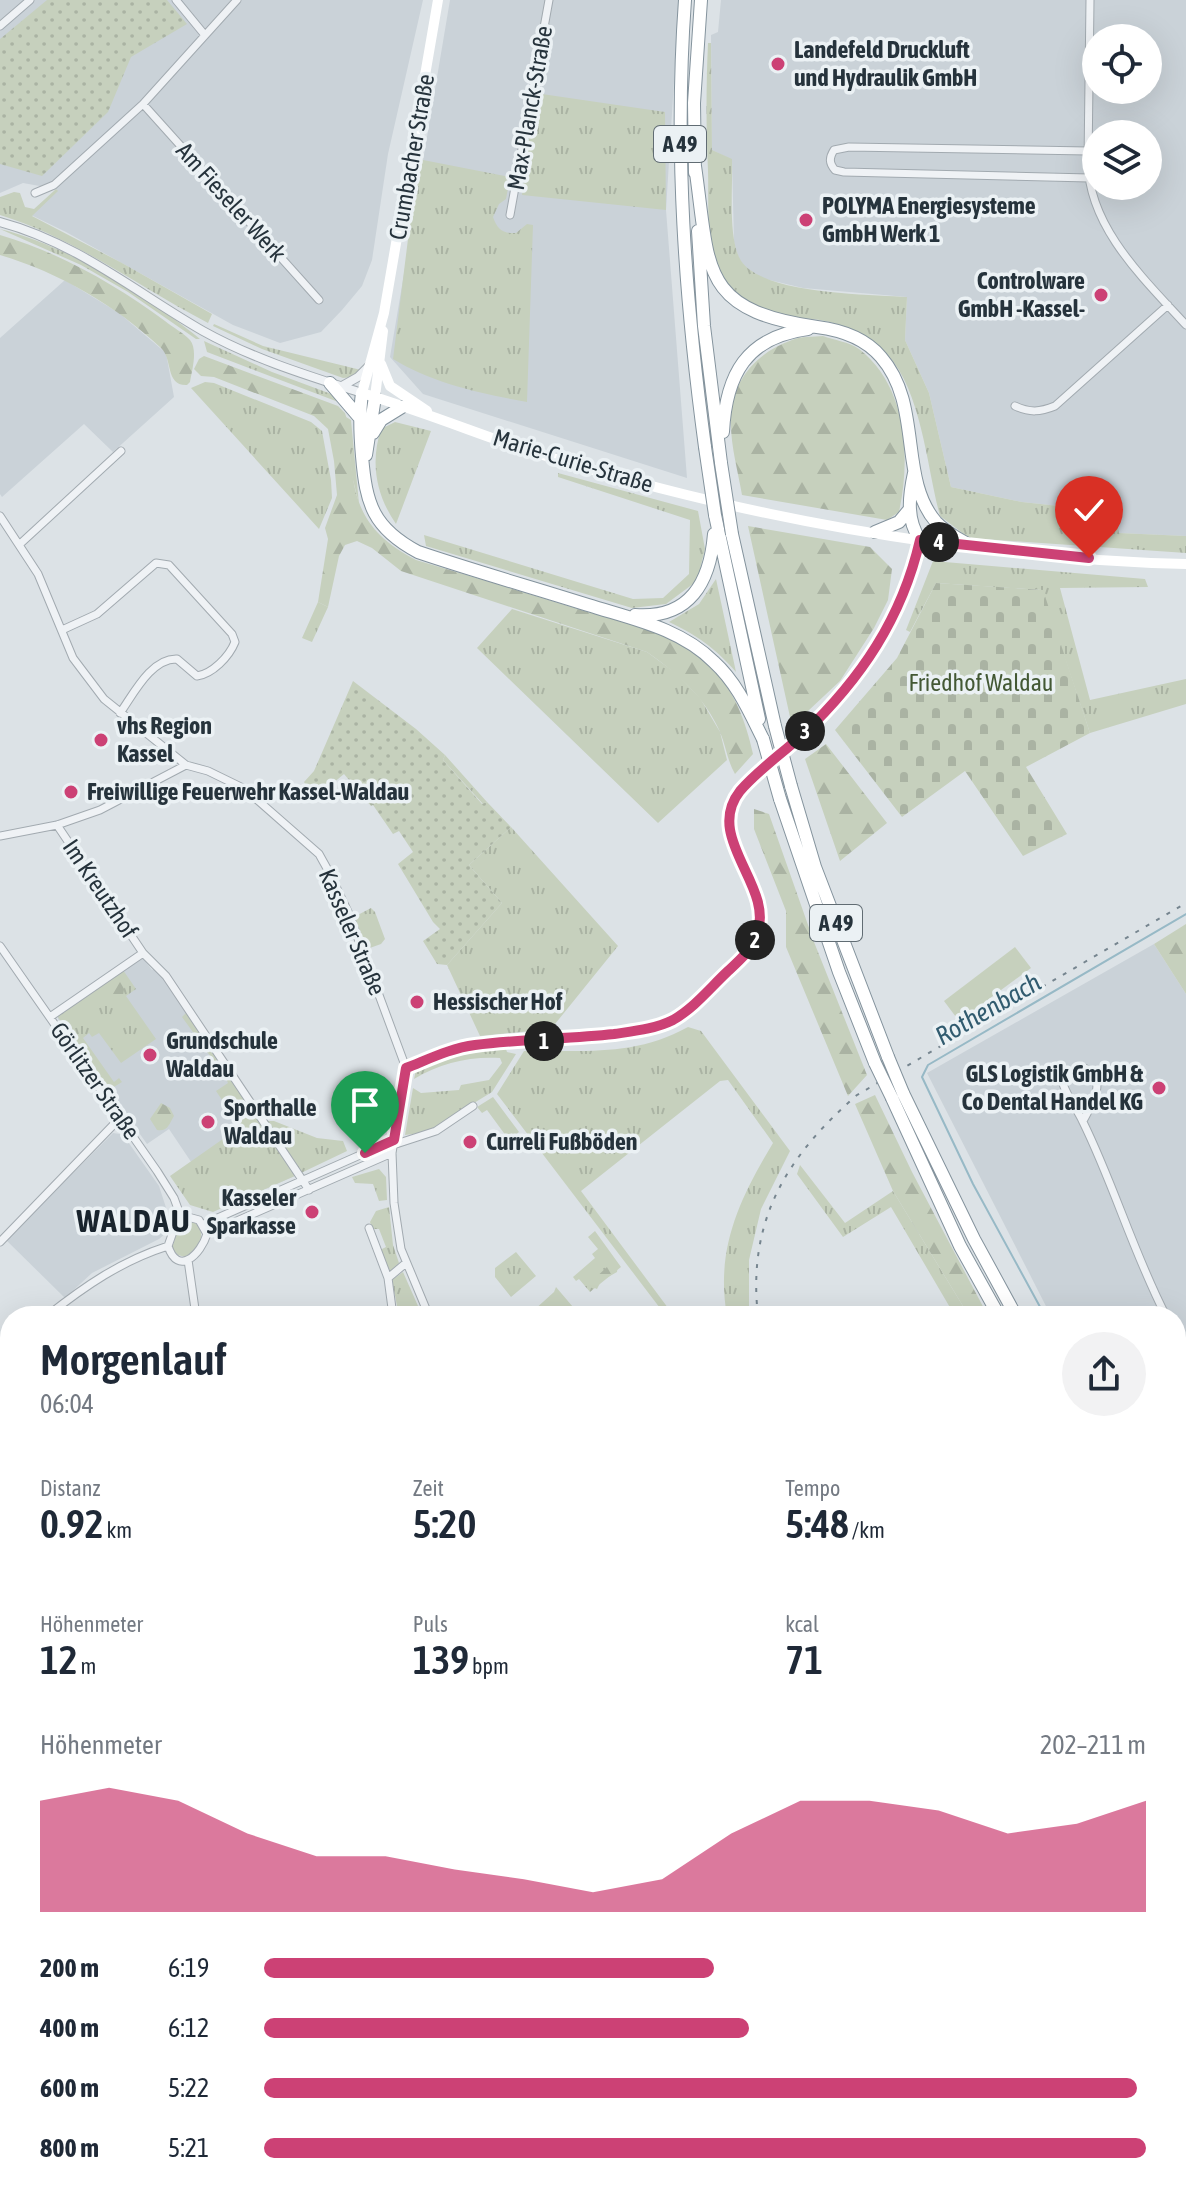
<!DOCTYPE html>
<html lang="de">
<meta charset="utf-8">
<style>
:root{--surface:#fff;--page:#f2f2f3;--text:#1f2937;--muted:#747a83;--accent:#cc4175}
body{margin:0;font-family:"Asap Condensed",sans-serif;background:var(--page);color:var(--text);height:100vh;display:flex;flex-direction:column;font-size:30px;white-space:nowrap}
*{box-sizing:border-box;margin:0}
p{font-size:26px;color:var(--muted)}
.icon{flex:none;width:44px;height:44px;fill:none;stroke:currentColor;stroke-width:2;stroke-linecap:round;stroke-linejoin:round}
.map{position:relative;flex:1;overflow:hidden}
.details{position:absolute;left:0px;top:1306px;width:1186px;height:888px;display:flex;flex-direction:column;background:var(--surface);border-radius:32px 32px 0 0;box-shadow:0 8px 32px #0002}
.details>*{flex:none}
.fabs{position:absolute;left:1082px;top:24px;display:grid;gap:16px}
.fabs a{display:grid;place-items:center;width:80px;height:80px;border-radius:50%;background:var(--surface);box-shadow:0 8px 32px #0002;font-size:40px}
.pin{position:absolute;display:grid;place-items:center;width:68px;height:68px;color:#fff;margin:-82px -34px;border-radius:50% 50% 50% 0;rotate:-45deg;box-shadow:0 0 8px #0007}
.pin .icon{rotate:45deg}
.km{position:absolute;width:40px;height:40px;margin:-20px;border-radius:50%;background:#222;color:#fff;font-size:22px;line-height:40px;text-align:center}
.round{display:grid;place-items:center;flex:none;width:84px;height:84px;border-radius:42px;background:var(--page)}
.summary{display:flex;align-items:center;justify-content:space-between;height:136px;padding:0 40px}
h1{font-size:44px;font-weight:600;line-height:60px}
.figures{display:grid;grid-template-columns:repeat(3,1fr);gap:12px;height:136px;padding:8px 40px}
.figures div{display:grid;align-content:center}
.figures b{font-size:40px;font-weight:600}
.figures small{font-size:22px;font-weight:400}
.figures p{font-size:22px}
.chart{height:224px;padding:16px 40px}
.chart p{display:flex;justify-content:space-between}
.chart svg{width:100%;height:144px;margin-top:8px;fill:var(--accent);opacity:.7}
ul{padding:0 40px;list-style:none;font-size:26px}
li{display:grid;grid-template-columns:128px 96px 1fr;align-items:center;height:60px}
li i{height:20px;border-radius:10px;background:var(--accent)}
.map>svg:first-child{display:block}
.built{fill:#cad2d8;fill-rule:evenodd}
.grass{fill:url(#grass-tufts)}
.forest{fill:url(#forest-firs)}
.cemetery{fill:url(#cemetery-stones)}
.park{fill:url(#park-crowns)}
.garden{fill:url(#garden-dots)}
.pitch{fill:#c6d0bd}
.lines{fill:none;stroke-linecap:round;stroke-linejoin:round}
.stream{stroke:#97b9c6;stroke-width:2}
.minor-casing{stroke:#a2aab0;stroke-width:9}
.tertiary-casing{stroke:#a2aab0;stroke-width:10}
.primary-casing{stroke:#9ca9b2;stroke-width:13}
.motorway-casing{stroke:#84939d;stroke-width:14}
.minor{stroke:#eff2f5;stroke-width:7}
.tertiary{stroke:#eff2f5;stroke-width:8}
.secondary{stroke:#fff;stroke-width:10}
.primary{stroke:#fff;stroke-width:11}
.motorway{stroke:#fff;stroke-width:12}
.rail{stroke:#76858f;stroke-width:2;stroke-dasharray:4 8;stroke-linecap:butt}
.motorway-bridge-casing{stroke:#84939d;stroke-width:14;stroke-linecap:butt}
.motorway-bridge{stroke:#fff;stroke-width:12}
.route-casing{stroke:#fff;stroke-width:16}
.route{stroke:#cc4175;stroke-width:10}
.poi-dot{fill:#cc4175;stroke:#ebf1f4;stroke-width:3}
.labels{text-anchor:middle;stroke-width:7;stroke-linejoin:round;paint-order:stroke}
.shield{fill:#ebf1f4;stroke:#616c73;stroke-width:2}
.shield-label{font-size:22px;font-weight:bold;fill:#26333c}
.poi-label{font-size:24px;font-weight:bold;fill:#26333c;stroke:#ebf1f4;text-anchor:start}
.street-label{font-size:24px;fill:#26333c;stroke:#ebf1f4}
.park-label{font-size:24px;fill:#435834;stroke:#ebf1f4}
.water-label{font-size:26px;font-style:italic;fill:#315b6f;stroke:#ebf1f4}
.district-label{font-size:32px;font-weight:bold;letter-spacing:2px;fill:#19242d;stroke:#ebf1f4}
</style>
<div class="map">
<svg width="1186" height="2194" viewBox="0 0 1186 2194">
<defs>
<pattern id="grass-tufts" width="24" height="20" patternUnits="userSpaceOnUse" patternTransform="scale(2)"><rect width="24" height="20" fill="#c6d0bd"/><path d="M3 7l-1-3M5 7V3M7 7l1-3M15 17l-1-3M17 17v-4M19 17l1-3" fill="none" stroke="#aab3a3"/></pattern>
<pattern id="forest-firs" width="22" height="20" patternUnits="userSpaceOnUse" patternTransform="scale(2)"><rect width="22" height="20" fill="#c6d0bd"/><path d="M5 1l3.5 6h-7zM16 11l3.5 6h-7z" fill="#aab3a3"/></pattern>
<pattern id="cemetery-stones" width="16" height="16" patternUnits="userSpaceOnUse" patternTransform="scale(2)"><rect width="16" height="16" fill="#c6d0bd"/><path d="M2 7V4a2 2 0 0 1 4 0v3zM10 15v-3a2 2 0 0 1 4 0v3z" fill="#aab3a3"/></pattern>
<pattern id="park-crowns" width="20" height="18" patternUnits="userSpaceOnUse" patternTransform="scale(2)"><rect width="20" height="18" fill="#c6d0bd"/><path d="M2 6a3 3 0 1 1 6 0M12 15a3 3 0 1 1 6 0" fill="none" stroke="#aab3a3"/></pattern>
<pattern id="garden-dots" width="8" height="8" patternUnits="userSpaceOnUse" patternTransform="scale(2)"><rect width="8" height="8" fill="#c6d0bd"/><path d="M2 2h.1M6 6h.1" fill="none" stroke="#aab3a3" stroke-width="1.8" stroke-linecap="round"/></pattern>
</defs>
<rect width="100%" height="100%" fill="#dce2e6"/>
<!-- built -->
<path class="built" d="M0,0h423l-35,154 -16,106 -10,26 -20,24 -21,22 -41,11 -47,-18 -167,-93 -35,-17 26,-24 -1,-2 -33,-6 -23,10z
M450,0h229l-13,210 21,268 -264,-84 -33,-37z
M721,0h465v536l-67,-3 -4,-21 -93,-10 -71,-15 -22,-94 -24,-53 2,-43 -104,-9 -38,-9 -17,-9 -9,-11 -5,-17 -2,-82 -20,-10 -1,-115 7,-3zM1096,38h52v52h-52zM1096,134h52v52h-52z
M65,280l54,33 47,40 8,44 -61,55 -29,-28 -82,73 -2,-3v-156z
M1154,944l32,50v537l-10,-15v-200h-125l-124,-243z
M142,957l10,13 5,-3 140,208 -75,33 -53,-79 -22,15 -89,-125 2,-6z
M113,1133l7,1 6,5 33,47 12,37 -5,10 -7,6 -67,34 -27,25 -59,-58z"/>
<!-- grass -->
<path class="grass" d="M708,43h3l1,107 20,9c1,28 -4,74 7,98 17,38 131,37 168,40l-2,43 24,53 22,94 71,15 93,10 4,21 67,3v17l-217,-15 -29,-22c-13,-48 -18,-123 -52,-161 -15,-17 -41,-30 -63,-34 -17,-4 -37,-2 -54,-7 -21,-7 -42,-21 -51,-41 -15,-32 -11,-69 -12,-102 -2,-43 -2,-85 0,-128z
M535,93l130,19 1,98 -144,-15z
M418,159l92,18 -4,22 -7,5 -6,13c4,12 10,17 23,16l11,-9 6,1 -6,177c-45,-8 -95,-19 -134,-43z
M56,189l2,2 -26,25 90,47 90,51 -4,9c-69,-36 -133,-85 -208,-108v-18l14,-5 6,1 5,14 9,2z
M0,229c69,17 146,66 200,110h-4l-68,-47 -47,-27z
M214,324l49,22 98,24 -8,7 -10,1 -81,-29 -49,-23z
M204,341l68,31 62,23 7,8 -134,-51z
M205,382l9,1 97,39 11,9 9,49 1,18 -13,31 -128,-141z
M346,417l5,3 8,84 -7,-28z
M395,422l36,9 -35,93c-20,-29 -26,-61 -15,-95z
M558,473l140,38 7,38 -8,32 -31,23 -34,4 -206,-62 -2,-11 209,64 30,-1 26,-24 1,-54 -132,-43z
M933,561l212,18 3,8 -88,1 30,112 96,-21v25l-96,29 -48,-143 -106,-7 -26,49 -4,-2z
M716,579l20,93c-20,-23 -39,-37 -67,-50l30,-18z
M318,602l10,5 -16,35 -10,-4z
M512,609l135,43 30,22 23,24 20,34 7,28 -69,63 -181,-175z
M445,755l42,47 -4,2 -40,-44z
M511,827l107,119 -67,83 -71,7 -33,-71 55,-62 -33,-38z
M371,908l4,4 10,27 -4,5 -14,5 -13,-32z
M157,967l140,208 -84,37 -23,-7 -20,-29 70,-49 -24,-36 12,-8 -5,-12 -16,-19 2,-2 -4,-5 -2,1 -21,-29 4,-4z
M123,970l13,19 -10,7 30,43 -35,24 -22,-30 -7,4 -3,-4 -6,5 31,44 5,-4 3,4 -13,8 -52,-74z
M688,1027l13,4 89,120 -29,58 -12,51v56h-22c-12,-67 13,-118 46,-173l-45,-63 -8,1 -139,110 93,125h-8l-169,-222 27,-43c59,-1 110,6 164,-24z
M476,1049h30l1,3 9,2 -24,38 -59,36 -12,5 -16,2 8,-47 8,5 38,-3 2,-5 28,-5 13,-17 -2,-5c-29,-2 -60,5 -86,21l2,-9 32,-13z
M493,1097l26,35 -10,8 -22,-30 -5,3 -5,-6z
M267,1121h7l43,17 26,3 4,10 -46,22z
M800,1165l45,58 48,-32 76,125h-14l-64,-109 -48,30 -46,-63z
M379,1169l7,8 1,23 -8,1 -6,-17 -18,-1 -3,-6z
M389,1207l4,38 6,18 -9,8 -10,-21 6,-3 -7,-18h-7l-2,-7 6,-11z
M194,1222c15,12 4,26 -9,35l-7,-2 -6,-7 4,-13 11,-12z
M595,1231l26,36 -31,25 -11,-13 -3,2 -3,-4 22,-19 -3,-4 6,-5 -10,-12z
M516,1252l20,24 -25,21 -16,-20v-9z
M403,1272l19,43 -23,1 -7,-36z
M556,1287l17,20 -11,9h-25l-4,-5 21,-19z
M1176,1874l10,13v40l-10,-13z
M1176,1953l10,13v33l-10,-13z
M1176,2068l10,2v28l-10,-4z"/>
<!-- forest -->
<path class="forest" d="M0,235c59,17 116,50 165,86 7,6 19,12 25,19 8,10 2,30 0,42l-3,3c-22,1 -14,-26 -26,-37 -46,-43 -101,-75 -161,-93z
M823,336c11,4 26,6 36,13 48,37 52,108 40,163l-12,8 -145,-25c-4,-24 -12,-51 -11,-76 0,-38 26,-67 61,-79 9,-4 21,-3 31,-4z
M204,356l134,50 7,7 3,10c5,66 3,103 68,137 51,15 101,30 152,46 47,15 108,24 144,62 23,24 34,54 41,86l-18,20c-8,-14 -9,-28 -15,-42 -15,-35 -43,-59 -73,-80l-246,-81 -29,-23 -15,-7 -12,4 -6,11 -11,51 -10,-5 10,-63 -3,-11 12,-33 -3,-34 -6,-32 -14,-13 -100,-39 -13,-1 -7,-7 5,-10z
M748,526l122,21 22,22 -4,31 -14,28 -34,53 -48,45z
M826,744l61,79 -47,38 -35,-102z
M754,809l15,5 45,128 53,133 -19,21 -62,-149v-36l-32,-82z
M1186,924v70l-32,-50z
M117,979l8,5 -2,11 11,18 -6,4 -23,-13 -9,-9 11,-12z
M875,1095l37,77 76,144h-19l-76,-125 -38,-87z
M161,1103l9,5 4,8c-5,8 -6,16 -17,14l-7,-11z
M610,1254l8,10 -1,8 -16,9 -4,8 -5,-2 -2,-4 18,-17 -1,-10z"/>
<!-- cemetery -->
<path class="cemetery" d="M936,583l107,7 47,143 -64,34 41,67 -44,22 -58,-85 -63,46 -67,-87 62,-72z"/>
<!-- park -->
<path class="park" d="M10,2050v120l-10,6v-114z
M1176,2135l10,6v53h-1108l16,-10h1082z"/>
<!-- garden -->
<path class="garden" d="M47,0h120l20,24 -56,33 -23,55 -66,64 -42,-12v-125z
M353,681l63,48 29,26 -2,5 39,44 5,-2 24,25 -42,38 33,38 -55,62 -10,-1 -14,-23 17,-12 -7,-7 -35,-58 15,-12 -14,-21 -6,3 -20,-29 -2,1 -27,-32 -30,25 -10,-17 10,-11z"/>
<!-- pitch -->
<path class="pitch" d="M1015,947l16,21 -72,53 -15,-20z"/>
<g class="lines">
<!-- stream -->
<path class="stream" d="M1045,1316l-72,-132 -51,-107 6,-12 258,-151
M1176,1523l10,14"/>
<defs>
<path id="minor" d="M176,0l28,34
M1090,0l-2,163c1,65 57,117 98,162
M0,26l30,-26
M143,104l176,196
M1088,151l-239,-4 -15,3c-5,8 -5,13 1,20l9,2 245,6
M35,193l19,-8 89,-81 94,-104
M510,215l39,-215
M1015,406c15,7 25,6 40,0l113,-101
M0,516l38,58 35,84 31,41 82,66 22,6 37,18 74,65 10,18 20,42 57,154 -14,85 2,50 7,46 28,67
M20,544l101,-93
M62,630l35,-16 59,-51 13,2 63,69 3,8c-6,15 -23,32 -38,34l-20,-17c-26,-1 -44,36 -57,54
M782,753c68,-62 117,-121 138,-213
M57,825l86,128 23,23 143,214
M0,836l57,-11 43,-15 86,-45
M0,946l157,225 17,27 8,22
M50,1017l93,-64
M406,1068l39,-16 30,-7 110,-8 70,-10 20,-8 16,-12 53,-51 15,-25 -1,-33 -24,-55 -3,-31 10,-21 29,-27
M1083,1121c10,-19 26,-43 -1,-54l-12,5 -7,12c5,14 14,25 20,38 31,63 50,130 83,194
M393,1145l43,-14 37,-25
M188,1217l11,3 8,14c-6,20 -29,43 -39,12l6,-17z
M204,1224l190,-84
M369,1228l19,50 5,38
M207,1234l185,-81
M0,1242l120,-124
M188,1260l8,56
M388,1278l18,-15
M47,1316c38,-30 74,-55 121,-70
M1176,1335l10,18
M0,1402l3,-22 -2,-11 9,-15
M0,1682l10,24
M1176,2126l10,7
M70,2194l15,-10"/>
<path id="tertiary" d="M0,222c76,20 137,71 203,109 50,28 106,45 159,62
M342,386l16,-9 11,-11"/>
<path id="primary" d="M1176,2043l10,2
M1176,2057l10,3
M0,2183l10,-7
M13,2194l16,-10"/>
<path id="motorway" d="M685,0c-11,150 0,299 20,447
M695,166c15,102 3,144 122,161 24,3 48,11 64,30 42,48 17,121 55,165 10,11 23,17 35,24
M695,173l-1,-70 7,-103
M698,231l6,95 17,137
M330,383l29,34
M362,393c-3,22 -2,41 0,63 4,48 11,72 56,96 56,19 113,35 170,53 44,14 92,23 126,57 23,21 35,49 49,77
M723,432c3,-57 23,-95 85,-103
M373,433l8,-13 21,-13
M366,455l9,-58
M914,473c-5,23 -8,46 6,67
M715,515l44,204
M875,532l24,-10 10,-12
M732,534l43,192
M635,615c55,4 75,-33 79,-81
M791,786l24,81 73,190
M780,799l59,173 36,91
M903,1093l71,146 42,77
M892,1098l68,148 39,70
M1176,1562l10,14
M1176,1585l10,13"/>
</defs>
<!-- minor casing -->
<use href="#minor" class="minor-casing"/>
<!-- tertiary casing -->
<use href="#tertiary" class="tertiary-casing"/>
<!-- primary casing -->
<use href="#primary" class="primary-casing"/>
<!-- motorway casing -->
<use href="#motorway" class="motorway-casing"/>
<!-- minor -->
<use href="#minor" class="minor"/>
<!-- tertiary -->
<use href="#tertiary" class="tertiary"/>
<!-- secondary -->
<path class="secondary" d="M438,0l-54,313 -22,80c49,15 96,33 144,50 59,20 121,37 181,52 158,39 336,65 499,69
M381,364l9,22 37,25
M375,397l8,-66"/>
<!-- primary -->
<use href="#primary" class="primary"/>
<!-- motorway -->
<use href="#motorway" class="motorway"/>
<!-- rail -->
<path class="rail" d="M758,1316c-11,-96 29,-160 99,-221l329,-192
M1176,1936l10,13
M1176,2103l10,5
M44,2194l15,-10"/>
<defs>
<path id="motorway-bridge" d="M705,447l10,68
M721,463l11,71
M775,726l16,60
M763,739l17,60
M888,1057l15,36
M875,1063l17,35"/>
</defs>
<!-- motorway-bridge casing -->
<use href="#motorway-bridge" class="motorway-bridge-casing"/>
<!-- motorway-bridge -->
<use href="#motorway-bridge" class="motorway-bridge"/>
</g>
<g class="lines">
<defs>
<path id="route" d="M365,1153l29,-13 12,-72c23,-9 45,-20 69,-23 46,-6 93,-6 139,-11 20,-3 41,-5 59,-14 21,-12 37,-32 54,-48 12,-11 25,-22 30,-38 18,-48 -54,-96 -17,-143 18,-21 43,-38 63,-57 58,-55 99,-116 117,-194l169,18"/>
</defs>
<!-- route casing -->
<use href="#route" class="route-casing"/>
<!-- route -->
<use href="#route" class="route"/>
</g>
<!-- markers -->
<g class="poi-dot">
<circle cx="778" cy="64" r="8"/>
<circle cx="806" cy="220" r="8"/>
<circle cx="1101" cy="295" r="8"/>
<circle cx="101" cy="740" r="8"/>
<circle cx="71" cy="792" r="8"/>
<circle cx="417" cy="1002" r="8"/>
<circle cx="150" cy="1055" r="8"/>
<circle cx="1159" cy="1088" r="8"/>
<circle cx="208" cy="1122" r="8"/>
<circle cx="470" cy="1142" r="8"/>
<circle cx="312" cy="1212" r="8"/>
</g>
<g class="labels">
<!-- shield labels -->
<g class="shield">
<rect x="654" y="126" width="52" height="36" rx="6"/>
<rect x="810" y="905" width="52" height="36" rx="6"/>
</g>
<g class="shield-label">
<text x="680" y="152">A 49</text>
<text x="836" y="931">A 49</text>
</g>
<!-- poi labels -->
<g class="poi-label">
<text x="794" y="58">Landefeld Druckluft<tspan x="794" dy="28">und Hydraulik GmbH</tspan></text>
<text x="822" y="214">POLYMA Energiesysteme<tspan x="822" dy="28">GmbH Werk 1</tspan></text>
<text x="1085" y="289" text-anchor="end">Controlware<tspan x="1085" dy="28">GmbH -Kassel-</tspan></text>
<text x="117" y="734">vhs Region<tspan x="117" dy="28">Kassel</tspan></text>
<text x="87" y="800">Freiwillige Feuerwehr Kassel-Waldau</text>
<text x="433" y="1010">Hessischer Hof</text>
<text x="166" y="1049">Grundschule<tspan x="166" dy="28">Waldau</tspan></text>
<text x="1143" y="1082" text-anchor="end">GLS Logistik GmbH &amp;<tspan x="1143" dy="28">Co Dental Handel KG</tspan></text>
<text x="224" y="1116">Sporthalle<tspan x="224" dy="28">Waldau</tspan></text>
<text x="486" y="1150">Curreli Fußböden</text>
<text x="296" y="1206" text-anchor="end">Kasseler<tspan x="296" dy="28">Sparkasse</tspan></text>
</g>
<!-- street labels -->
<g class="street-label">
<text transform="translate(530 108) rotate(-80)" y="8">Max-Planck-Straße</text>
<text transform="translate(412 157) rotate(-80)" y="8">Crumbacher Straße</text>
<text transform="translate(231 202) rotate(48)" y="8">Am Fieseler Werk</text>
<text transform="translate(573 461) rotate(17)" y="8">Marie-Curie-Straße</text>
<text transform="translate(100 889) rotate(56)" y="8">Im Kreutzhof</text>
<text transform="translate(352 932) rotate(67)" y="8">Kasseler Straße</text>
<text transform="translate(95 1081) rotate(55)" y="8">Görlitzer Straße</text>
</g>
<!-- park labels -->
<g class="park-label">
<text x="981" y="691">Friedhof Waldau</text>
</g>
<!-- water labels -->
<g class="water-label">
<text transform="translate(988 1009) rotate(-30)" y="9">Rothenbach</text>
</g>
<!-- district labels -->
<g class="district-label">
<text x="134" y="1232">WALDAU</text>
</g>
</g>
</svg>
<div class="fabs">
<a><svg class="icon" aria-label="locate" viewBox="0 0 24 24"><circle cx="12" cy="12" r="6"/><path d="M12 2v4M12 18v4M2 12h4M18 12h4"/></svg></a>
<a><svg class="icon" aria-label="layers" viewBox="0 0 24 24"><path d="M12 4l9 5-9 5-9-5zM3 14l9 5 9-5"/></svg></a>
</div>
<div class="pin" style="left:365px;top:1153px;background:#1e9e55"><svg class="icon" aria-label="arrive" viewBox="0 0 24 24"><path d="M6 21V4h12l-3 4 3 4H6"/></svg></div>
<div class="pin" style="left:1089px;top:558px;background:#d93025"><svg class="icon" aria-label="check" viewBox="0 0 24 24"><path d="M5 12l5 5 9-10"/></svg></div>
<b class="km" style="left:544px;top:1041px">1</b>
<b class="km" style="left:755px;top:940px">2</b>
<b class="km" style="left:805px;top:731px">3</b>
<b class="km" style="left:939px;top:542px">4</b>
<section class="details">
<div class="summary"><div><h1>Morgenlauf</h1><p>06:04</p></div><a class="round"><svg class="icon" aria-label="share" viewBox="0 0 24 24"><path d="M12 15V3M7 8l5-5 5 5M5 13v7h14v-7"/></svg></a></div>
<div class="figures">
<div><p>Distanz</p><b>0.92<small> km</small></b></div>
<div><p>Zeit</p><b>5:20</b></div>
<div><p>Tempo</p><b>5:48<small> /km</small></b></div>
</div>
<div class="figures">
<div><p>Höhenmeter</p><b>12<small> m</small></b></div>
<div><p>Puls</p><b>139<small> bpm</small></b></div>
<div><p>kcal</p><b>71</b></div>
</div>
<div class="chart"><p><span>Höhenmeter</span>202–211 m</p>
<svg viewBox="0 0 160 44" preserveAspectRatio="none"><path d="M0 44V10L10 6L20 10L30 20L40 27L50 27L60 31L70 34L80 38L90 34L100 20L110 10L120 10L130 13L140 20L150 17L160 10V44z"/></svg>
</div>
<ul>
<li><b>200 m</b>6:19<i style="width:51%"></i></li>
<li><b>400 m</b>6:12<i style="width:55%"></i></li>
<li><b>600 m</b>5:22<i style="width:99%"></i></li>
<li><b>800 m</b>5:21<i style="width:100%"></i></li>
</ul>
</section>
</div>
